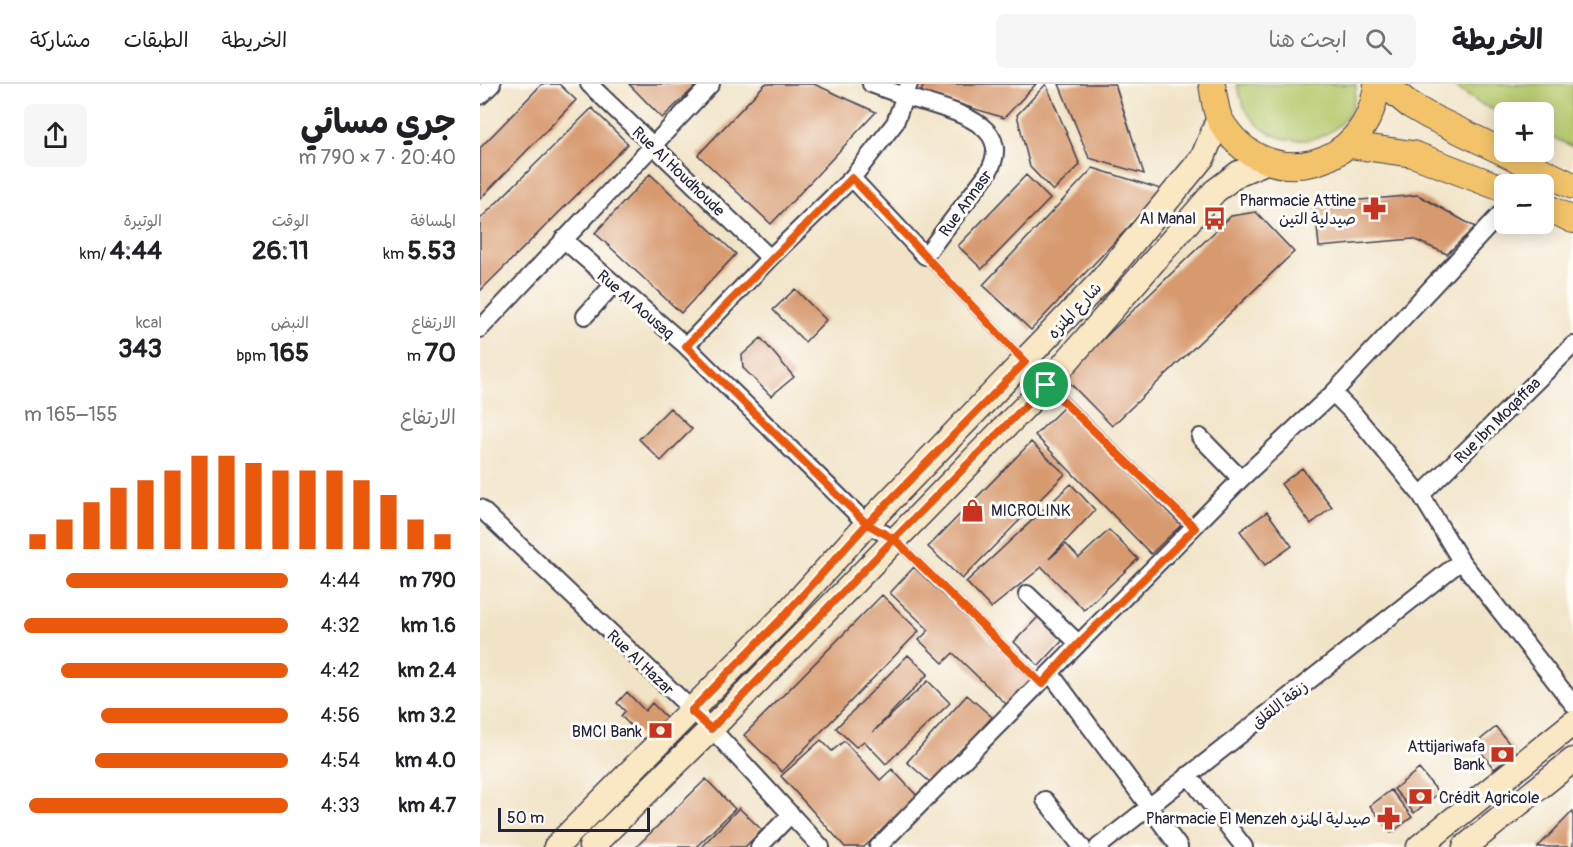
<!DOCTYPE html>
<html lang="ar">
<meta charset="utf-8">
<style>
:root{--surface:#fff;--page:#f6f6f6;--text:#202124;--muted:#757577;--line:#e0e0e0;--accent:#ea580c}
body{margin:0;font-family:Pangolin,"Playpen Sans Arabic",sans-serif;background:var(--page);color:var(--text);direction:rtl;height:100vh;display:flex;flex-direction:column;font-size:22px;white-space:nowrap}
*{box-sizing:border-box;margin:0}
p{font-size:20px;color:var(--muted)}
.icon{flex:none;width:33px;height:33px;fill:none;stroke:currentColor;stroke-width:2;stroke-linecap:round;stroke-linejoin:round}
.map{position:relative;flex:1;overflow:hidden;direction:ltr}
.details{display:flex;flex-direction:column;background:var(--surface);width:480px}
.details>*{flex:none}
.fabs{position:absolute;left:1014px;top:18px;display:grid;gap:12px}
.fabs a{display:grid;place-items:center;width:60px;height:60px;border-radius:9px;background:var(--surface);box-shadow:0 3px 15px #0003;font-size:30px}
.scale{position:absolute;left:18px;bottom:15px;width:152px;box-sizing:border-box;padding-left:6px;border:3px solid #22223b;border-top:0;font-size:16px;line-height:21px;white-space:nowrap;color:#22223b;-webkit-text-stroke:4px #fdfcf7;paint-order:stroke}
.pin{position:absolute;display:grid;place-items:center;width:51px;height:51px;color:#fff;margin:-26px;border:3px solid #fff;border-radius:50%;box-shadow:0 2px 6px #0007}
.round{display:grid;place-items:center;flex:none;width:63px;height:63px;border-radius:9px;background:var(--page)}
.head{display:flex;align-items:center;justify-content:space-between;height:102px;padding:0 24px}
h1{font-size:33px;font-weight:700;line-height:45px}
.metrics{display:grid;grid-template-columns:repeat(3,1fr);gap:9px;height:102px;padding:6px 24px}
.metrics div{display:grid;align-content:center}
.metrics b{font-size:26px;font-weight:700}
.metrics small{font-size:16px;font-weight:400}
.metrics p{font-size:16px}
.chart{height:168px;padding:12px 24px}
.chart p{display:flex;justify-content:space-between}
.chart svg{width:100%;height:108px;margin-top:6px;stroke:var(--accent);stroke-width:6}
ul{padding:0 24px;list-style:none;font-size:20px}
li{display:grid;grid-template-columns:96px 72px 1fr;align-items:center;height:45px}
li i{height:15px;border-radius:8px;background:var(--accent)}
header{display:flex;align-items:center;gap:36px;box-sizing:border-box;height:84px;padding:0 30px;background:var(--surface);border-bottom:2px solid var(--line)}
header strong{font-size:28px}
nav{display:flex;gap:33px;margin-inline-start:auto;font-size:21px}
.search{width:420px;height:54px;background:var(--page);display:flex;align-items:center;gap:15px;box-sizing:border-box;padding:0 21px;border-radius:9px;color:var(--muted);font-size:22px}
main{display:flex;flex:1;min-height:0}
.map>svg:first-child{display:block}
.green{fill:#b5c86c;stroke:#6c7554;stroke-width:1.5}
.building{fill:#d7996e}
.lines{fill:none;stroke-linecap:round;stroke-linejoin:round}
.lane-casing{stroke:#413f50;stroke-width:11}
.street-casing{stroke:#413f50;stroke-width:20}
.secondary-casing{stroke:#413f50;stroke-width:27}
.primary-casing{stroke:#413f50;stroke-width:28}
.lane{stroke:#fff;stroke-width:8}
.street{stroke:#fff;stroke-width:16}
.secondary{stroke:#fae7c3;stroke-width:24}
.primary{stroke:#f2c36a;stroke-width:26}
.route-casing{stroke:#fff;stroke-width:12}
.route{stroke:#ea580c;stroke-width:8}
.labels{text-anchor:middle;stroke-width:6;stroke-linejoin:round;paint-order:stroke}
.street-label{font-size:16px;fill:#22223b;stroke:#fdfcf7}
.poi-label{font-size:16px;fill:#22223b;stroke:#fdfcf7;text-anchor:end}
</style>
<header>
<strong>الخريطة</strong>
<div class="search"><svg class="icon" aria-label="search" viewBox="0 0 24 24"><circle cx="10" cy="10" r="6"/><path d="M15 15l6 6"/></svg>ابحث هنا</div>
<nav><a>الخريطة</a><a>الطبقات</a><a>مشاركة</a></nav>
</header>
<main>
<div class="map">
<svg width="1093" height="763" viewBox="0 0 1093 763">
<rect width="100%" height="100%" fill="#fdfcf7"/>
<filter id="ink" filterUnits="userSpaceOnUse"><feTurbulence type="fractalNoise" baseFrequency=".0167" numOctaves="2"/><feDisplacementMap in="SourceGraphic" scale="12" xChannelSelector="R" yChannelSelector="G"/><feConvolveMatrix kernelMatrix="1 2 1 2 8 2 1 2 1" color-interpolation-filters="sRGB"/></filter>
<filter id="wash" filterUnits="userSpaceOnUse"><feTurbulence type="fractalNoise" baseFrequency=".008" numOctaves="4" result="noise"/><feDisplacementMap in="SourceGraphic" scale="24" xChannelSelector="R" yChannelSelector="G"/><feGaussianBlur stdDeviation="1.35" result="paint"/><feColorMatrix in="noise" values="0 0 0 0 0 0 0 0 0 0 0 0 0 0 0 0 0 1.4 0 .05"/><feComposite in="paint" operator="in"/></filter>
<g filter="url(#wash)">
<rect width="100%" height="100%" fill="#f1e3c6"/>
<!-- green -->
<path class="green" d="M757,0h119c-1,71 -106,79 -119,0z
M970,0h123v63l-29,-14v-21h-40v3l-25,-12z"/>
<g id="blocks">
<!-- building -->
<path class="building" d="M62,0h17l17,16 -96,99v-51z
M149,0h69l-36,34z
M285,0h49l62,28 -105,112 -73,-69z
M444,0h112l-32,34 -83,-26z
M566,0l34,81 -27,26 -23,-24 -13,-52z
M579,0h56l29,90 -55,-16z
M112,24l36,36 -148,147v-72z
M613,84l71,22 -133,140 -48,-45z
M170,90l86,80 -55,59 -86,-80z
M546,91l24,24 -68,70 -24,-23z
M938,111l57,32 -28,27 -34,-15 -94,8 -4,-43z
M776,128l38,40 -182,174 -48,-49 167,-161z
M315,205l31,31 -21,22 -32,-32z
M281,254l33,39 -23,19 -28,-28 -1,-13z
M585,322l116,119 -30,29 -116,-119z
M190,324l22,21 -31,32 -22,-22z
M551,358l34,32 -103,105 -34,-32z
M822,384l30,39 -21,17 -30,-40z
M591,400l24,26 -46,49 17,-15 13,14 30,-28 29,29 -54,51 -42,-43 -51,41 -25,-26z
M787,428l25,34 -27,19 -25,-34z
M434,483l119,114 -25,25 -55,-53 -10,10 -24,-23 10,-10 -39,-37z
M402,511l37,36 -137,141 -38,-37z
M559,532l25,23 -25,27 -25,-24z
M428,571l20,19 -55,58 55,-51 22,22 -64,61 -22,-23 -8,6 -20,-19z
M147,608l18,19 7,-8 22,22 -22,22 -31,-31 4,-5 -8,-8z
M487,611l25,22 -60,67 -25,-22z
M1016,643l20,25 -22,17 -19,-25z
M341,656l11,11 12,-10 36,39 12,-11 27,29 -55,49h-19l-64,-71z
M939,685l20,24 -25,20 -20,-24z
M226,695l29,30 -39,38h-60z
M911,706l21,27 -21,16 -21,-27z
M259,724l23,22 -17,17h-44z
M1093,727v36h-35z"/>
</g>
</g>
<g filter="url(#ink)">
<use href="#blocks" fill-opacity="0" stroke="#413f50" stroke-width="1.5"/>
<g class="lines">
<defs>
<path id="lane" d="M445,172l98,104
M569,303l146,141
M417,458l145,142"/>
<path id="street" d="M109,0l181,174
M0,12l12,-12
M372,94l73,78 62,-82c30,-47 -31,-62 -63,-72 -18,-5 -36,-12 -53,-18
M83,155l123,107 181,178 27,15
M105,232l28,-31
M0,245l231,-245
M206,262l84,-88 82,-80 43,-55 14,-39
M853,309l22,22 66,80 40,66 112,143
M720,353l41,42
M941,411l152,-150
M0,424l229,218 112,121
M547,510l51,49
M571,590l128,173
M708,691l56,72
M565,716l37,47
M279,763l32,-33
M398,763l363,-368 92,-86 171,-183
M618,763l363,-286"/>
<path id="secondary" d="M76,763l228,-231 83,-92 234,-243 102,-124 16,-39
M111,763l120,-118 335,-344 169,-194 24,-18 29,-12
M939,763l154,-124
M985,763l108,-87"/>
<path id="primary" d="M732,0c2,11 3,26 8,36 44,76 148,51 157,-36
M904,0l26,21 19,11 144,70
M869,61l64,9 91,35
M1064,122l29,14"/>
</defs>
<!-- lane casing -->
<use href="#lane" class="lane-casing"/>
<!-- street casing -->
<use href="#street" class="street-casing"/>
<!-- secondary casing -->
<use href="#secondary" class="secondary-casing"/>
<!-- primary casing -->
<use href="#primary" class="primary-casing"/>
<!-- lane -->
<use href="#lane" class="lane"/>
<!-- street -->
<use href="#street" class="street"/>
<!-- secondary -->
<use href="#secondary" class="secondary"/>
<!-- primary -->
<use href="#primary" class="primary"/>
</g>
</g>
<g class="lines" filter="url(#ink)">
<defs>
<path id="route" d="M566,301l-152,154 -27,-15 -181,-178 166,-168 173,184 -158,162 -83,92 -93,95 20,18 183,-190 148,145 36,-40 117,-116 -149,-143"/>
</defs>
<!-- route casing -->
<use href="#route" class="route-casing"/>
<!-- route -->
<use href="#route" class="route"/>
</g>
<!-- icons -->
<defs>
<symbol id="pharmacy-bare" viewBox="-9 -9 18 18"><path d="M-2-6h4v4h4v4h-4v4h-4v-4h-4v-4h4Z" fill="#c8321e" stroke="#fdfcf7" stroke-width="2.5" paint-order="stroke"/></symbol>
<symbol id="bus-bare" viewBox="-9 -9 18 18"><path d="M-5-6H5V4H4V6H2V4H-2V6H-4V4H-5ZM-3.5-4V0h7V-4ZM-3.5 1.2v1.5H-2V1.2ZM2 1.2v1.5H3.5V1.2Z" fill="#c8321e" stroke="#fdfcf7" stroke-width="2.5" paint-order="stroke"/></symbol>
<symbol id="shop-bare" viewBox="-9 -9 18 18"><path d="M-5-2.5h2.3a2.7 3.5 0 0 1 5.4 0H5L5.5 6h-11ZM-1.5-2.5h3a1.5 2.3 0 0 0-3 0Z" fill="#c8321e" stroke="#fdfcf7" stroke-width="2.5" paint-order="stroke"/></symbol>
<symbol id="bank-bare" viewBox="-9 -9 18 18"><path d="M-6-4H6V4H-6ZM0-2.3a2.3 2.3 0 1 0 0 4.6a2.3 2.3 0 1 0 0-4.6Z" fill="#c8321e" stroke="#fdfcf7" stroke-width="2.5" paint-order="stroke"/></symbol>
</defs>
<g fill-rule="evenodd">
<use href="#pharmacy-bare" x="878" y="108" width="33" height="33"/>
<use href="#bus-bare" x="718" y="118" width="33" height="33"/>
<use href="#shop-bare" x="476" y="410" width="33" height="33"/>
<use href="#bank-bare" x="164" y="630" width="33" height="33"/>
<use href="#bank-bare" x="1006" y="654" width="33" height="33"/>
<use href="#bank-bare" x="924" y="696" width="33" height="33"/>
<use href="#pharmacy-bare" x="892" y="718" width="33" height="33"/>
</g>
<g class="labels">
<!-- street labels -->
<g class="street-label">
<text transform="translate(199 87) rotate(44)" y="6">Rue Al Houdhoude</text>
<text transform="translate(485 119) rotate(-54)" y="6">Rue Annasr</text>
<text transform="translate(156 220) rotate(41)" y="6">Rue Al Aousaq</text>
<text transform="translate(594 226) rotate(-47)" y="6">شارع المنزه</text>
<text transform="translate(1017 336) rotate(-45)" y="6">Rue Ibn Moqaffaa</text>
<text transform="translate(161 578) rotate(44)" y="6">Rue Al Hazar</text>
<text transform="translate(799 620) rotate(-38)" y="6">زنقة اللقلق</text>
</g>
<!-- poi labels -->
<g class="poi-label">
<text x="876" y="122">Pharmacie Attine<tspan x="876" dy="18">صيدلية التين</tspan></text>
<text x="716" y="140">Al Manal</text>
<text x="511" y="432" text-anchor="start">MICROLINK</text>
<text x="162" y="653">BMCI Bank</text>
<text x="1005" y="668">Attijariwafa<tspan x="1005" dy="18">Bank</tspan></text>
<text x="959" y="719" text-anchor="start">Crédit Agricole</text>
<text x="891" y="740">Pharmacie El Menzeh صيدلية المنزه</text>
</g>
</g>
</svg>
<div class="fabs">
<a>+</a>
<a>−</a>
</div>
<div class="scale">50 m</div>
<div class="pin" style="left:566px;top:301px;background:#1e9e55"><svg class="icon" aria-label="arrive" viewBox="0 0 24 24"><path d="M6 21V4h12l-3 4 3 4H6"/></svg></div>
</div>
<section class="details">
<div class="head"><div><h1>جري مسائي</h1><p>20:40 · 7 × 790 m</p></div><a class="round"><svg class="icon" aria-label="share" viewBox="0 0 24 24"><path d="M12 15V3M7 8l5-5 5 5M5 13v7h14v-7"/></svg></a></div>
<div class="metrics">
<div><p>المسافة</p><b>5.53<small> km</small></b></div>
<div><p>الوقت</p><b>26:11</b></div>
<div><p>الوتيرة</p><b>4:44<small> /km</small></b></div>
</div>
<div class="metrics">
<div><p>الارتفاع</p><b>70<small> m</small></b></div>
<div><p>النبض</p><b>165<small> bpm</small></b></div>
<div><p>kcal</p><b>343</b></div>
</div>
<div class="chart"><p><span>الارتفاع</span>155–165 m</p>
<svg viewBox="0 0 160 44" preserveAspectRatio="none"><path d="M5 44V38M15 44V32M25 44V25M35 44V19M45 44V16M55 44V12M65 44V6M75 44V6M85 44V9M95 44V12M105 44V12M115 44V12M125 44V16M135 44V22M145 44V32M155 44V38"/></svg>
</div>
<ul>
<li><b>790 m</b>4:44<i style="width:84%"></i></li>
<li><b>1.6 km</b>4:32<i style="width:100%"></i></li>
<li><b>2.4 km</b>4:42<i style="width:86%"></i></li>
<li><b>3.2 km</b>4:56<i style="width:71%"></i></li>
<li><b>4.0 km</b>4:54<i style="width:73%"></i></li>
<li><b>4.7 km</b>4:33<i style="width:98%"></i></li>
</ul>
</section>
</main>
